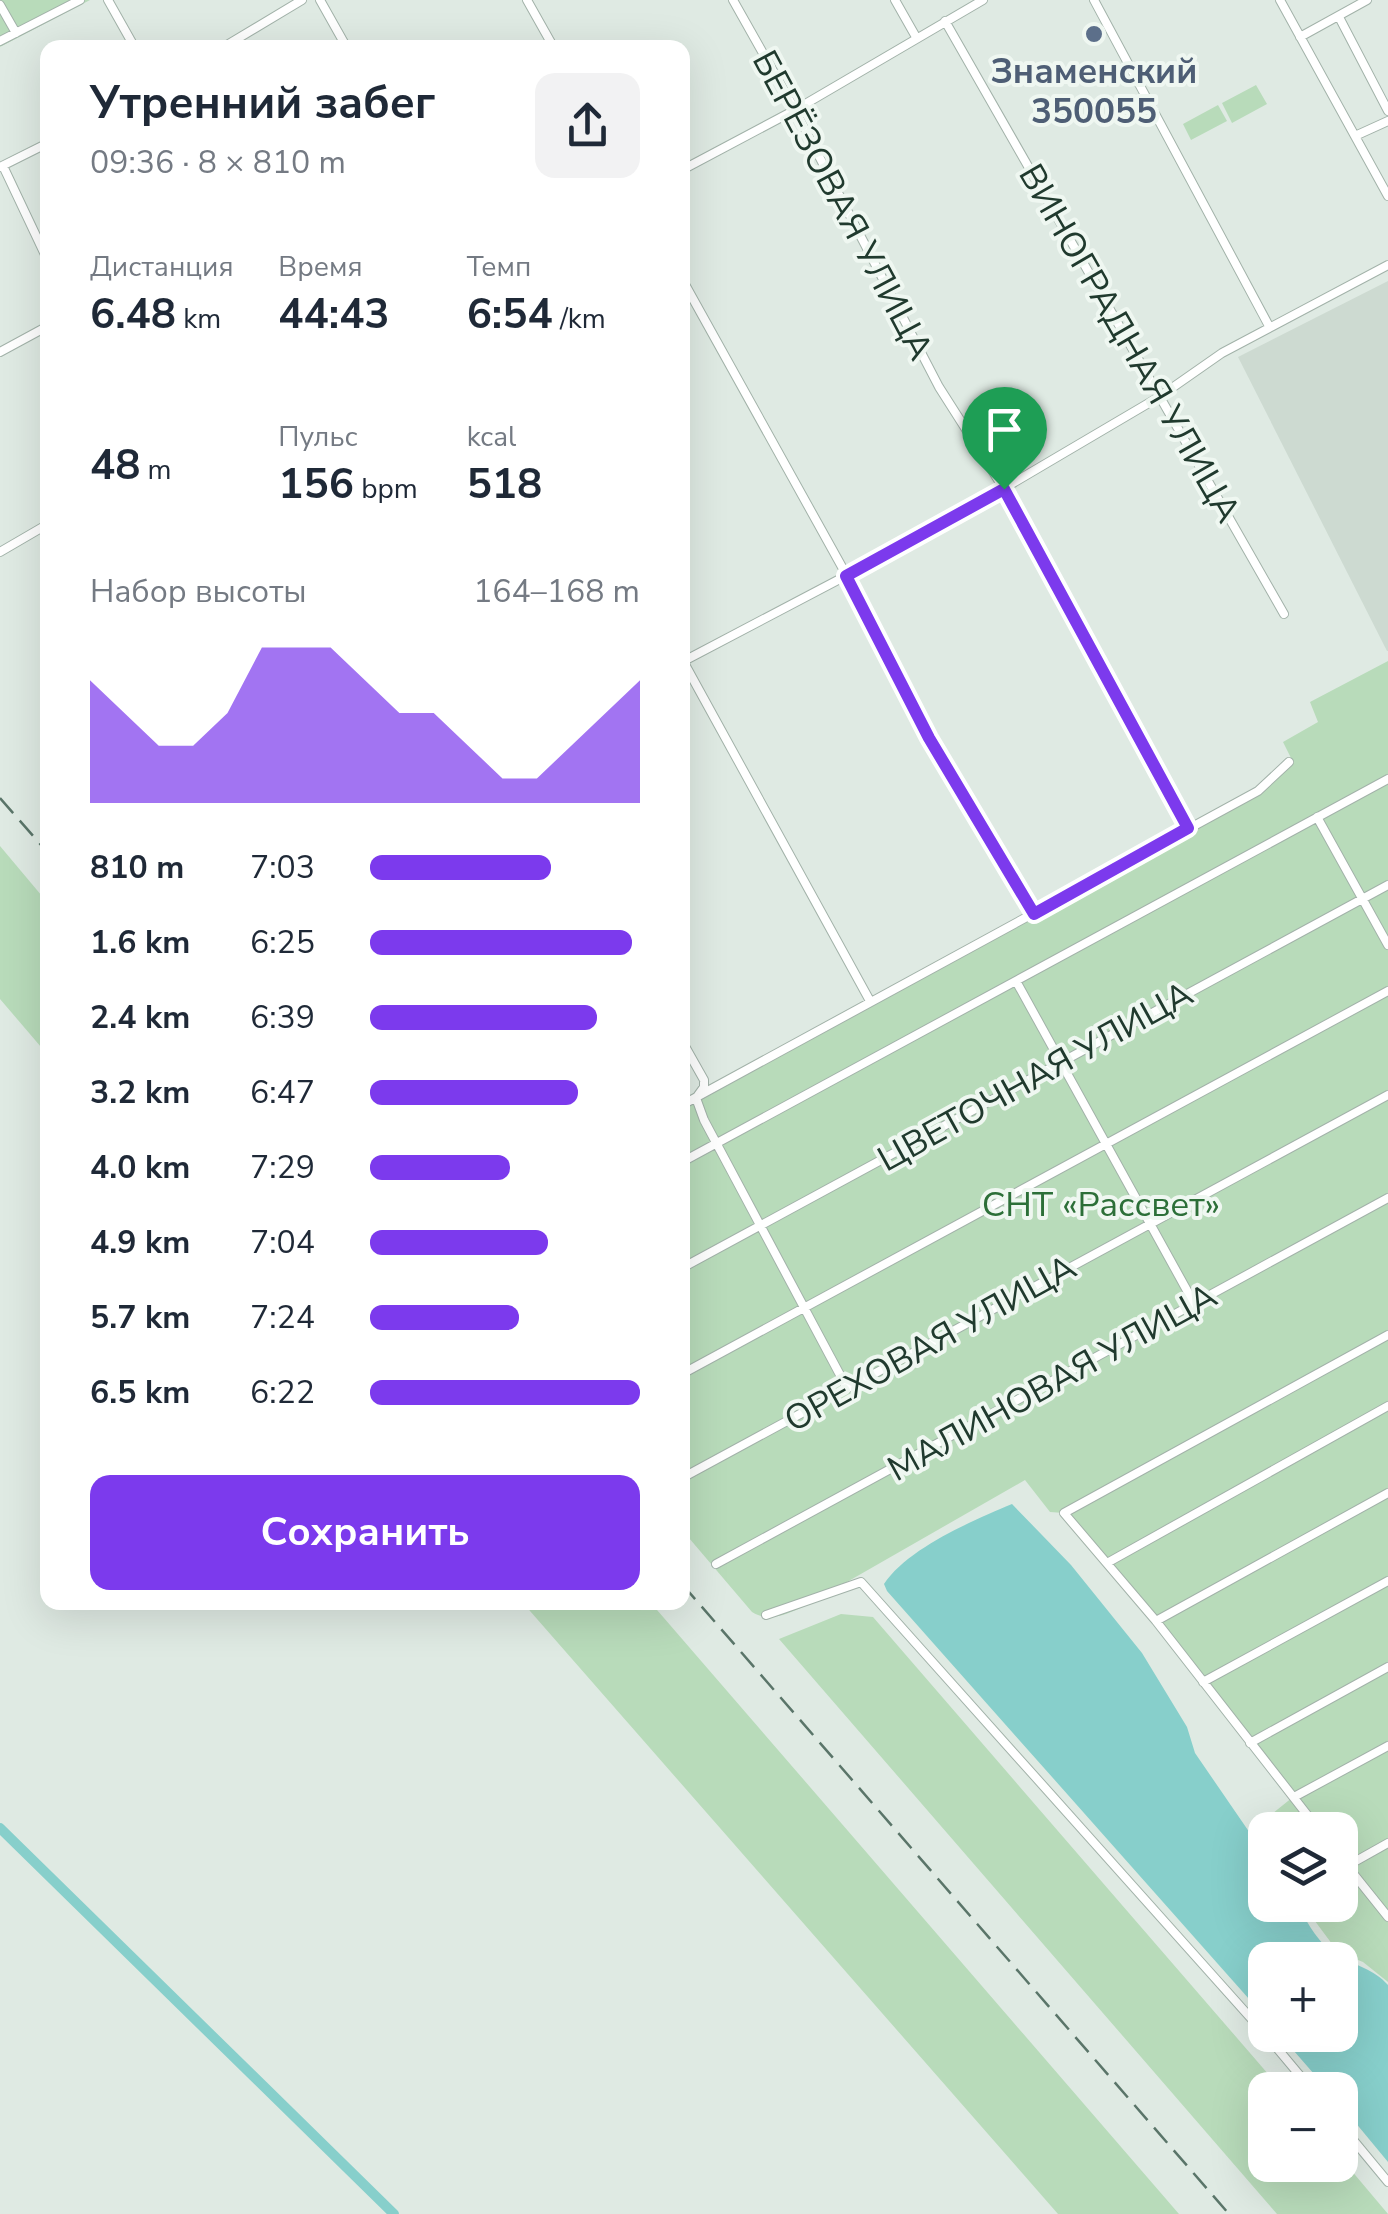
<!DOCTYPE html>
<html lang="ru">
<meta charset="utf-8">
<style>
:root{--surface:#fff;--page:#f2f2f3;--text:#1f2937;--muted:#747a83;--accent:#7c3aed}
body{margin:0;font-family:"Nunito Sans",sans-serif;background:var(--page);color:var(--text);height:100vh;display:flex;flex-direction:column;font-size:38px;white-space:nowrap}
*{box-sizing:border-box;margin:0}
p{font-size:32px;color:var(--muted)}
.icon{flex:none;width:55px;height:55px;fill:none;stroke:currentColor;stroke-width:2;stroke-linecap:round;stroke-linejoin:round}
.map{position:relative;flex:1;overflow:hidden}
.side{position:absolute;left:40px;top:40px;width:650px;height:1570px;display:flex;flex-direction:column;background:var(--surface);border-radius:20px;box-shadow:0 10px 40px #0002}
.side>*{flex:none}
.fabs{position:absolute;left:1248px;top:1812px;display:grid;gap:20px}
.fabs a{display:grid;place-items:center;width:110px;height:110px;border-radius:20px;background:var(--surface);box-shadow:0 10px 40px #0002;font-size:50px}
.pin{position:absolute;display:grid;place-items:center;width:85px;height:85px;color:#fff;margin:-102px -42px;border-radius:50% 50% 50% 0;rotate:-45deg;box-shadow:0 0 10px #0007}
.pin .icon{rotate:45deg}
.round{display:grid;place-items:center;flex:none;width:105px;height:105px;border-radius:20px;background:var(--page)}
.headline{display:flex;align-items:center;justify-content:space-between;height:170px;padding:0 50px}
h1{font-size:45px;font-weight:700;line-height:75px}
.stats{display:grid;grid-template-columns:repeat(3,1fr);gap:15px;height:170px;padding:10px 50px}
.stats div{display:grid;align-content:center}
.stats b{font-size:42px;font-weight:700}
.stats small{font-size:28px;font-weight:400}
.stats p{font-size:28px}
.chart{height:280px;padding:20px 50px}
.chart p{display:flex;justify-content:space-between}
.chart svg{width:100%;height:180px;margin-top:10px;fill:var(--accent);opacity:.7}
.action{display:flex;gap:20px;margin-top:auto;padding:20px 50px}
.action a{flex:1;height:115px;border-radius:20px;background:var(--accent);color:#fff;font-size:40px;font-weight:700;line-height:115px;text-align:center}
ul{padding:0 50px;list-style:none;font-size:32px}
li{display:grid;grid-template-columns:160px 120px 1fr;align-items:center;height:75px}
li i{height:25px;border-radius:12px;background:var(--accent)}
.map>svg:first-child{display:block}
.built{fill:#cddad1}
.green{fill:#b8dbba}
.water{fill:#87cfcb}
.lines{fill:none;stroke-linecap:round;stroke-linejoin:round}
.canal{stroke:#87cfcb;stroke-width:10}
.minor-casing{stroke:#a2b2a9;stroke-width:10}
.minor{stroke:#fff;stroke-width:8}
.rail{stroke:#5a7569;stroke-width:2.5;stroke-dasharray:20 10;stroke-linecap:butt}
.route-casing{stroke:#fff;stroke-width:20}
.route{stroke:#7c3aed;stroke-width:12}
.service-dot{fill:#5c6f8a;stroke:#eff7f1;stroke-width:4}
.labels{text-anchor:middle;stroke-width:8;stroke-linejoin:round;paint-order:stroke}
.service-label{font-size:35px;font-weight:bold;fill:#4e5e75;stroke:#eff7f1}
.street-label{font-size:35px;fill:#203a2e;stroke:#eff7f1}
.park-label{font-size:35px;fill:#2c6f38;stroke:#eff7f1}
</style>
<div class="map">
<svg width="1388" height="2214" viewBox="0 0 1388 2214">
<rect width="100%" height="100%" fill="#dfeae3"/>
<!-- built -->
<path class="built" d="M1388,281v370h-1l-149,-294z"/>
<!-- green -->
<path class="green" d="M0,0h90l-90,47z
M1256,85l11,19 -35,19 -10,-20z
M1218,105l9,16 -36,19 -8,-16z
M1388,661v1321l-25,-20 -25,-10 -35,-47h37v-75h-75v21l-13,-21 41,-33 -229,-284 -14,-1 -25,-32 -220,126c-18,8 -35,17 -53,6l-69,-81 -1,-426 576,-314 34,-31 -9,-18 35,-20 -8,-20z
M0,846l47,56v152l-47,-55z
M523,1603h128l528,611h-121z
M841,1614l32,3 409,473h-17v75h75v-8l48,57h-111l-498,-575z"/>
<!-- water -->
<path class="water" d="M1012,1504l59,61 71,88 45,74 8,26 70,102v50h32c11,18 22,40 41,51 18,10 36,13 50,29v177l-48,-58v-14h-12l-48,-55h60v-75h-75v57l-378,-426 -3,-7c24,-36 88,-63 128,-80z"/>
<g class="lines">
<!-- canal -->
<path class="canal" d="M0,1828l394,386"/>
<defs>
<path id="minor" d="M108,0l27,48
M320,0l27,48
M527,0l27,48
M733,0l62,110 144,277 65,102 184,339
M895,0l21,37
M1094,0l175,326
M1280,0l108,196
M0,5l16,28
M1339,17l49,94
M945,21l339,593
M1300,37l67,-37
M0,41l80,-41
M222,48l80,-48
M1355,136l33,-15
M3,166l45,95
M0,167l48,-24
M682,170l113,-60 188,-110
M682,279l165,297 82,162 106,176
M0,352l48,-26
M0,552l48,-28
M682,659l188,342
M682,662l253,-133 224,-132 63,-44 166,-88
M1317,817l71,128
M1016,981l179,324
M682,1041l22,39v7l-8,11 8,22 143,268
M682,1105l576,-314 31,-29
M682,1162l706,-383
M682,1268l706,-383
M682,1374l706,-383
M682,1478l706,-383
M1107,1563l281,-157
M716,1564l672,-366
M766,1615l95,-33 404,452
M1156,1621l232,-128
M1203,1682l185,-101
M1250,1743l138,-76
M1294,1797l94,-51
M1319,1830l-163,-209 -92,-108 324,-178
M1340,1857l48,60
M1347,1866l41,-23
M1266,2035l46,55
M1340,2124l48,58"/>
</defs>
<!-- minor casing -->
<use href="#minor" class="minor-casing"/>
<!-- minor -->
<use href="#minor" class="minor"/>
<!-- rail -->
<path class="rail" d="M0,798l48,55
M682,1584l547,630"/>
</g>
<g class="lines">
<defs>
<path id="route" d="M1004,489l184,339 -154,86 -105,-176 -83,-162z"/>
</defs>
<!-- route casing -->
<use href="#route" class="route-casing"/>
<!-- route -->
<use href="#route" class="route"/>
</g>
<!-- markers -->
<circle class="service-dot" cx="1094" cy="34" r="10"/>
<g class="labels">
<!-- service labels -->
<g class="service-label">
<text x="1094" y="83">Знаменский<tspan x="1094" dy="40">350055</tspan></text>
</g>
<!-- street labels -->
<g class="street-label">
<text transform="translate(843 205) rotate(62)" y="12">БЕРЁЗОВАЯ УЛИЦА</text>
<text transform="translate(1130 343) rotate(60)" y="12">ВИНОГРАДНАЯ УЛИЦА</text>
<text transform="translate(1035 1076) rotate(-29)" y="12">ЦВЕТОЧНАЯ УЛИЦА</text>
<text transform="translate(930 1343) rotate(-29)" y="12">ОРЕХОВАЯ УЛИЦА</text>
<text transform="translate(1052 1382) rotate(-29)" y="12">МАЛИНОВАЯ УЛИЦА</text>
</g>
<!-- park labels -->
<g class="park-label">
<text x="1101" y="1216">СНТ «Рассвет»</text>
</g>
</g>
</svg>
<div class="fabs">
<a><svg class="icon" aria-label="layers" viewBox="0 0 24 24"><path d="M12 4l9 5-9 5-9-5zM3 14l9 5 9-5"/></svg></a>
<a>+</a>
<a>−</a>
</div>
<div class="pin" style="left:1004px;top:489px;background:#1e9e55"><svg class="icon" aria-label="arrive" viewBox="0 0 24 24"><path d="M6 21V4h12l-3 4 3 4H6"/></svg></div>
<section class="side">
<div class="headline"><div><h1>Утренний забег</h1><p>09:36 · 8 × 810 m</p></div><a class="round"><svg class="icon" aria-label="share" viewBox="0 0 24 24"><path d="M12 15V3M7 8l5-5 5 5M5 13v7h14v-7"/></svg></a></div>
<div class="stats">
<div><p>Дистанция</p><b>6.48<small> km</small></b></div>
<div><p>Время</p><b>44:43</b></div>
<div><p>Темп</p><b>6:54<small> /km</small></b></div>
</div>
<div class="stats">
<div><b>48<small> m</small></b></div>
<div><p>Пульс</p><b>156<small> bpm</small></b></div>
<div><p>kcal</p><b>518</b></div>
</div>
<div class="chart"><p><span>Набор высоты</span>164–168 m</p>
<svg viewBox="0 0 160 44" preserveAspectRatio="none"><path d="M0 44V14L10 22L20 30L30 30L40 22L50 6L60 6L70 6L80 14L90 22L100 22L110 30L120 38L130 38L140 30L150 22L160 14V44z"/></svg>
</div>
<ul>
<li><b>810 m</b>7:03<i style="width:67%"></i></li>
<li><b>1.6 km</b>6:25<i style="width:97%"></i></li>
<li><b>2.4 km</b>6:39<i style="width:84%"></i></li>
<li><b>3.2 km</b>6:47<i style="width:77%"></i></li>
<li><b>4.0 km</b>7:29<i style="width:52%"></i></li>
<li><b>4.9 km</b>7:04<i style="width:66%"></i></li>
<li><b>5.7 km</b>7:24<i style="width:55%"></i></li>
<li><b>6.5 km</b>6:22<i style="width:100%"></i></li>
</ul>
<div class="action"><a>Сохранить</a></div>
</section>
</div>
